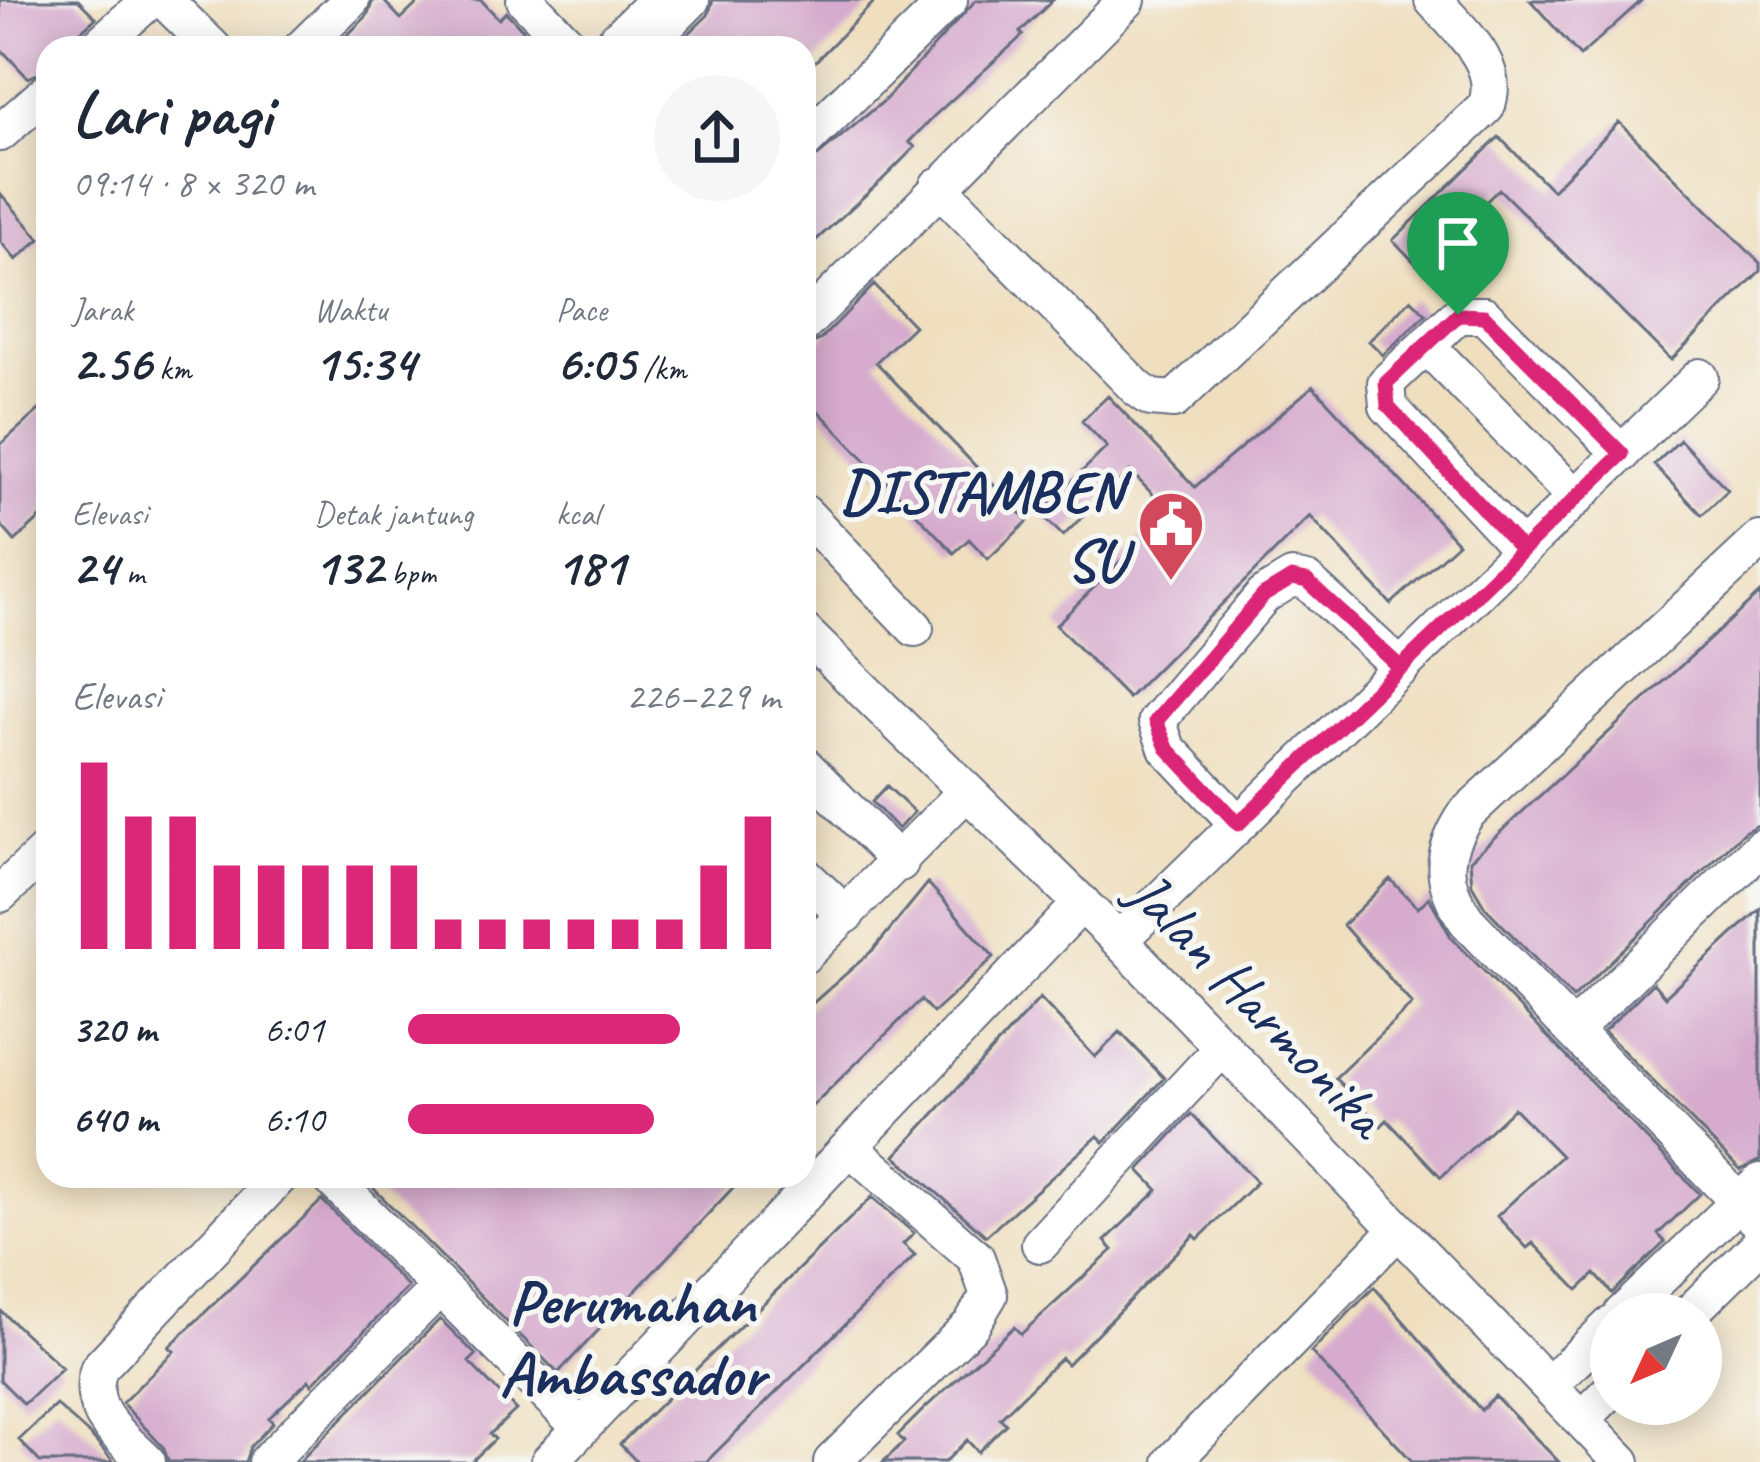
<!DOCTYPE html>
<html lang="id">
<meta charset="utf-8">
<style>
:root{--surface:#fff;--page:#f6f6f7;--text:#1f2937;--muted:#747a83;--accent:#db2777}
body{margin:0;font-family:Caveat,sans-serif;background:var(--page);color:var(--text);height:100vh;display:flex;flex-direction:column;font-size:45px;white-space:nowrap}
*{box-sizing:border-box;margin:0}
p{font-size:39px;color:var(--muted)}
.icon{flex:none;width:66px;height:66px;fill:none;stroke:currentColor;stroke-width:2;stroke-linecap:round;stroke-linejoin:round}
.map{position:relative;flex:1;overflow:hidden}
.details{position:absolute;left:36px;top:36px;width:780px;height:1152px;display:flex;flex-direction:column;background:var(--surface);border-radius:36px;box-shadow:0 6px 30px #0003}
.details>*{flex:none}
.needle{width:78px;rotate:226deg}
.buttons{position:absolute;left:1590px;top:1293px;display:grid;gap:24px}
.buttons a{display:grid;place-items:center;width:132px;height:132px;border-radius:50%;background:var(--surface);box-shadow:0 6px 30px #0003;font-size:60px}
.pin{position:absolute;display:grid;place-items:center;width:102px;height:102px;color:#fff;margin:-123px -51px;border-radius:50% 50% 50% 0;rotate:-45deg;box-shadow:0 0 12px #0007}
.pin .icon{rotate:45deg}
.round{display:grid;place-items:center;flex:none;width:126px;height:126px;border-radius:63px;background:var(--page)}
.overview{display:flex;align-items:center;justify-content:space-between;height:204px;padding:0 36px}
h1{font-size:66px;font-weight:700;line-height:90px}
.metrics{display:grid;grid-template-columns:repeat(3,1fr);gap:18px;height:204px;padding:12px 36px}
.metrics div{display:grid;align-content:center}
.metrics b{font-size:51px;font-weight:700}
.metrics small{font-size:33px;font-weight:400}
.metrics p{font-size:33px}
.chart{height:336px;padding:24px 36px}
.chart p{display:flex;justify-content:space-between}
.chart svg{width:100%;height:216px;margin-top:12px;stroke:var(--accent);stroke-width:6}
ul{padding:0 36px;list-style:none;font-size:39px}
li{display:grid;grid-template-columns:192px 144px 1fr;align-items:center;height:90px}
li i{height:30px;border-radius:15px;background:var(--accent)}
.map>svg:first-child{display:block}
.building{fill:#d6abcd}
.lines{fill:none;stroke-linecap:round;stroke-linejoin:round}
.minor-casing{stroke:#656d80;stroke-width:40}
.minor{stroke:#fff;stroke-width:36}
.route-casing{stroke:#fff;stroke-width:24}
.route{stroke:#db2777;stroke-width:15}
.labels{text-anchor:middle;stroke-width:10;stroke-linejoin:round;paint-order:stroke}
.poi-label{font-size:60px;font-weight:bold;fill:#1b2f5e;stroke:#f6f6f2;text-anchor:end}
.street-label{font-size:60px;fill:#1b2f5e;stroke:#f6f6f2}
.neighbourhood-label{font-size:63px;font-weight:bold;fill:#1b2f5e;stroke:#f6f6f2}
</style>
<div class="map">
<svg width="1760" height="1462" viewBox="0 0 1760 1462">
<rect width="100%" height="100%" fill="#f6f6f2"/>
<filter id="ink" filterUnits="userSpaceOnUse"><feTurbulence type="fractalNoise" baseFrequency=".00833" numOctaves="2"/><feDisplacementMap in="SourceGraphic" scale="24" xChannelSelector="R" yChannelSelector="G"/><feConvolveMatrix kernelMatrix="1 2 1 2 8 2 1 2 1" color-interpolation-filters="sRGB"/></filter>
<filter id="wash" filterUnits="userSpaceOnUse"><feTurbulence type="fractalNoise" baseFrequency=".004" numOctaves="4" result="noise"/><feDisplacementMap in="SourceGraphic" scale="48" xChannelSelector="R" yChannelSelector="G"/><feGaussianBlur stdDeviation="2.7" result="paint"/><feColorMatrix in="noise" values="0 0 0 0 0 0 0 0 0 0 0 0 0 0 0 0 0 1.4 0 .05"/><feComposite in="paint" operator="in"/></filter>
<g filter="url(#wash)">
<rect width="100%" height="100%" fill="#efdfbf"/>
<g id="blocks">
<!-- building -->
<path class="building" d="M0,0h78l18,18 -16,14 -6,16h-26v21l-20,9 -28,-30z
M373,0h10l18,19 20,-19h60l18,19 7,-7 34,36h-198l-4,-4 29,-28z
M713,0h163l-72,73v-25h-120l-5,-5 29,-28z
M976,0h77l-33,32 3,3 -89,81 -25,26 6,5 -33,33 -78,71v-84l80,-66z
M1530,0h112l-62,56z
M1619,122l141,141v8l-89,89 -172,-171 -80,78 -26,-27 106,-103 53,53z
M0,193l40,46 -24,21 -16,-19z
M874,285l40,41 -38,36 152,159 -40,38 -19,-20 -15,14 -150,-157v-50l16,-6z
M1411,299l15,15 -43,41 -14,-14z
M1313,386l145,157 -67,61 -81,-88 -182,182 -72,-73 114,-113 -40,-41 -67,65 -23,-23 67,-66 -25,-26 26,-25 87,91z
M48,402v109l-33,30 -15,-17v-79z
M1680,440l48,50 -26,25 -48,-50z
M1760,593v231l-16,8 -171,166 -88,-91 -13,-22 -2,-25z
M887,786l27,26 -16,17 -26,-27z
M1390,879l28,29 11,-11 22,40 249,257 -42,40 7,8 -53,51 -17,-19 -17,16 -45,-47 -6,5 -30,-32 64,-60 -47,-48 -73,69 -54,-57 -6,6 -46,-48 77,-74 -69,-79z
M928,883l66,74 -61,56 -12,-13 -117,114v-103l70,-62z
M1760,909v251l-20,10 -136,-139 49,-48 12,14z
M1040,998l55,59 25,-25 44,46 -60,64 -6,-6 -112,100 -91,-80z
M1191,1114l66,68 -59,57 -4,-4 -127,129 -6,-6 -61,60 6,6 -28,28 -11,-12 -22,22h-62l21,-20 -6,-7 27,-27 89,-81 7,7 92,-84 -8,-9 53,-51 -19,-20z
M361,1176h383l-186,197z
M872,1197l42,36 -11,11 12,11 -209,207h-69l-17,-18z
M322,1200l86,87 -96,97 -3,-4 -40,38 4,5 -23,24 -5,15h-76l-6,-15 -41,-44 52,-52 -5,-4z
M1374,1287l107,123 14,-14 64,66h-146l-102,-110z
M0,1310l62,58 -38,36 -24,-24z
M440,1319l36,36 -7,7 47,48 -26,24 5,5 -24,23h-172z
M56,1405l34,30 24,27h-74l-21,-22z"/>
</g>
</g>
<g filter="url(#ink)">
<use href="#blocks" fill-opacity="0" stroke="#656d80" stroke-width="3"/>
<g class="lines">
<defs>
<path id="minor" d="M164,0l49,48
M525,0l45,46
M647,44l44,-44
M96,48l54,-48
M302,48l49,-48
M608,48l49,-48
M0,133l48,-42
M804,142l145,-142
M938,186l199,202 14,10 23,2 312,-293c17,-43 -27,-77 -53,-107
M804,324l323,-324
M1427,346l149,152
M804,513l111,115
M1760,540l-293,273c-27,40 -28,68 0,108l293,303
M1522,550l-134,-144 -2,-23 72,-68h26l138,139
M804,632l315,308 503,522
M804,765l96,98
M1238,824l-71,-76 -10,-27 107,-126 28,-17 15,3 94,87
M804,875l42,40
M0,894l48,-45
M1119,940l581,-563
M804,955l161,-162
M1575,1028l185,-180
M329,1176l252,252
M1040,1244l183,-197
M1622,1314l138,-132
M1689,1314l71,-70
M1550,1384l61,-59
M1582,1419l29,-29
M147,1462c-28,-28 -63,-51 -48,-94l181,-192
M267,1462l171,-173
M549,1462l533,-559
M832,1462l139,-137 18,-30 -13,-37 -124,-109
M1172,1462l226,-232"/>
</defs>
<!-- minor casing -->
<use href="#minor" class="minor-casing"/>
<!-- minor -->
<use href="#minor" class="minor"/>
</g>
</g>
<g class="lines" filter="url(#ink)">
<defs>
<path id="route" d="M1458,315l-72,68 2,23 134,144 -121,118 -94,-87 -15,-3 -28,17 -108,126 11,27 71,76 384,-370 -138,-138 -26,-1"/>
</defs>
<!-- route casing -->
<use href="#route" class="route-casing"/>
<!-- route -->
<use href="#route" class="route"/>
</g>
<!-- icons -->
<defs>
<symbol id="civic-pin" viewBox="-11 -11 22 30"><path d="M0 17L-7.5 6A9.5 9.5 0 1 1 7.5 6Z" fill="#d1495b" stroke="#f6f6f2"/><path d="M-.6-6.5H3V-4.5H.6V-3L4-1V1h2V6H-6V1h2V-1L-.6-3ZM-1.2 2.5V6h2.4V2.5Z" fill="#fff"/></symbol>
</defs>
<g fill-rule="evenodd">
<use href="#civic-pin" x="1133" y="486" width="76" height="104"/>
</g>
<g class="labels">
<!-- poi labels -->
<g class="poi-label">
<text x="1124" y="511">DISTAMBEN<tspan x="1124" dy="69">SU</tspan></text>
</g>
<!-- street labels -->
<g class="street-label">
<text transform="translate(1258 1003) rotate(46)" y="21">Jalan Harmonika</text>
</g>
<!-- neighbourhood labels -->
<g class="neighbourhood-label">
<text x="632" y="1323">Perumahan<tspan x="632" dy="72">Ambassador</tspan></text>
</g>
</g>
</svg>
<div class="buttons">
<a><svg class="needle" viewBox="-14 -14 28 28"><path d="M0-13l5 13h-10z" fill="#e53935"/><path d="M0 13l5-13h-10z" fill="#747a83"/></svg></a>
</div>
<div class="pin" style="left:1458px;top:315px;background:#1e9e55"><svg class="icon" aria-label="arrive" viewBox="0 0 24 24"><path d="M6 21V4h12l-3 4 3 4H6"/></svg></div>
<section class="details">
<div class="overview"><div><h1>Lari pagi</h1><p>09:14 · 8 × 320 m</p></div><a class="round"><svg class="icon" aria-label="share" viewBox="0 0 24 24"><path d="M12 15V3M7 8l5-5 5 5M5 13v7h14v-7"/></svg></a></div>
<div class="metrics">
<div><p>Jarak</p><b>2.56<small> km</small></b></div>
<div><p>Waktu</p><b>15:34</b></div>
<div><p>Pace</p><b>6:05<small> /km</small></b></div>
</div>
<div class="metrics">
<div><p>Elevasi</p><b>24<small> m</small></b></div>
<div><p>Detak jantung</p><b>132<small> bpm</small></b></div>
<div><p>kcal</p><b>181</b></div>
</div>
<div class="chart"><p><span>Elevasi</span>226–229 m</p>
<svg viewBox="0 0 160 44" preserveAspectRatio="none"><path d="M5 44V6M15 44V17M25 44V17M35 44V27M45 44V27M55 44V27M65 44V27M75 44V27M85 44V38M95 44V38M105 44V38M115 44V38M125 44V38M135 44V38M145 44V27M155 44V17"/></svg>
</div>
<ul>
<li><b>320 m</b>6:01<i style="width:73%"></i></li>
<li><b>640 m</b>6:10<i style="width:66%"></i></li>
</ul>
</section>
</div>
